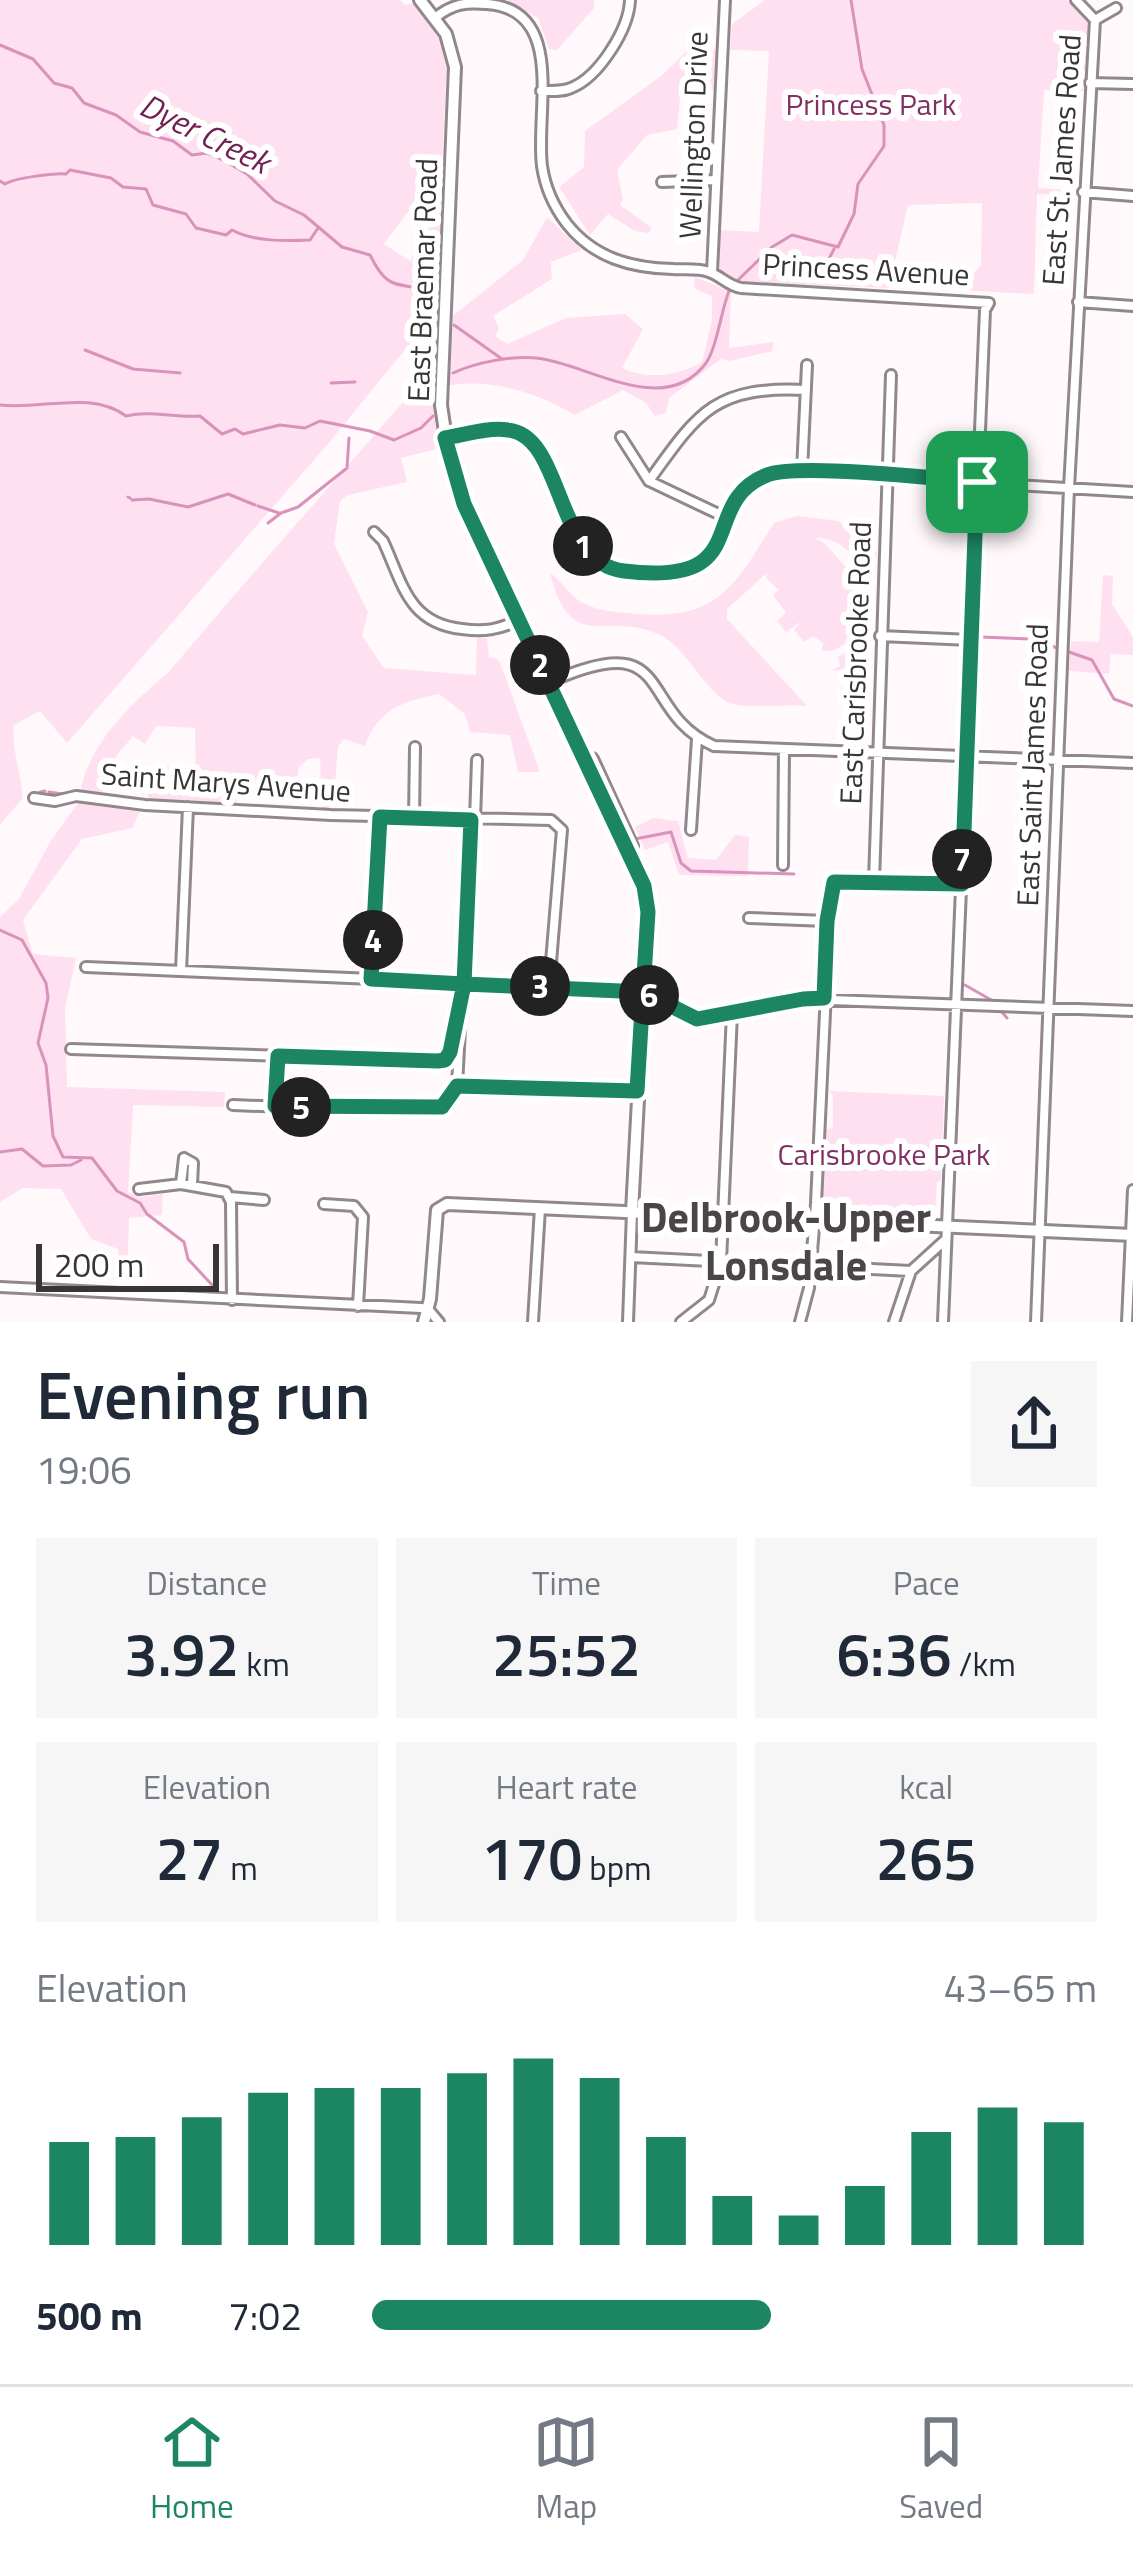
<!DOCTYPE html>
<meta charset="utf-8">
<style>
:root{--surface:#fff;--page:#f6f6f7;--text:#1f2937;--muted:#747a83;--line:#e0e1e3;--accent:#1c8662}
body{margin:0;font-family:"Titillium Web",sans-serif;background:var(--page);color:var(--text);height:100vh;display:flex;flex-direction:column;font-size:45px;white-space:nowrap}
*{box-sizing:border-box;margin:0}
p{font-size:39px;color:var(--muted)}
.icon{flex:none;width:66px;height:66px;fill:none;stroke:currentColor;stroke-width:2;stroke-linecap:round;stroke-linejoin:round}
.map{position:relative;height:1322px;overflow:hidden}
.drawer{display:flex;flex-direction:column;background:var(--surface);flex:1}
.drawer>*{flex:none}
.scale{position:absolute;left:36px;bottom:30px;width:183px;box-sizing:border-box;padding-left:12px;border:6px solid #393537;border-top:0;font-size:33px;line-height:42px;white-space:nowrap;color:#393537;-webkit-text-stroke:9px #fff;paint-order:stroke}
.pin{position:absolute;display:grid;place-items:center;width:102px;height:102px;color:#fff;margin:-51px;border-radius:24px;box-shadow:0 6px 18px #0006}
.km{position:absolute;width:60px;height:60px;margin:-30px;border-radius:50%;background:#222;color:#fff;font-size:33px;line-height:60px;text-align:center}
.round{display:grid;place-items:center;flex:none;width:126px;height:126px;border-radius:0px;background:var(--page)}
.overview{display:flex;align-items:center;justify-content:space-between;height:204px;padding:0 36px}
h1{font-size:66px;font-weight:600;line-height:90px}
.figures{display:grid;grid-template-columns:repeat(3,1fr);gap:18px;height:204px;padding:12px 36px}
.figures div{display:grid;align-content:center;border-radius:0px;background:var(--page);text-align:center}
.figures b{font-size:60px;font-weight:600}
.figures small{font-size:33px;font-weight:400}
.figures p{font-size:33px}
.chart{height:336px;padding:24px 36px}
.chart p{display:flex;justify-content:space-between}
.chart svg{width:100%;height:216px;margin-top:12px;stroke:var(--accent);stroke-width:6}
ul{padding:0 36px;list-style:none;font-size:39px}
li{display:grid;grid-template-columns:192px 144px 1fr;align-items:center;height:90px}
li i{height:30px;border-radius:15px;background:var(--accent)}
.dock{display:flex;justify-content:space-around;align-items:center;height:168px;border-top:3px solid var(--line);background:var(--surface);font-size:33px;color:var(--muted)}
.dock a{display:grid;justify-items:center;gap:6px}
.dock .active{color:var(--accent)}
.map>svg:first-child{display:block}
.green{fill:#ffe0f0}
.lines{fill:none;stroke-linecap:round;stroke-linejoin:round}
.stream{stroke:#d992ba;stroke-width:3}
.street-casing{stroke:#91888c;stroke-width:14}
.secondary-casing{stroke:#91888c;stroke-width:16}
.street{stroke:#fff;stroke-width:8}
.secondary{stroke:#fff;stroke-width:10}
.route-casing{stroke:#fff;stroke-width:24}
.route{stroke:#1c8662;stroke-width:15}
.labels{text-anchor:middle;stroke-width:12;stroke-linejoin:round;paint-order:stroke}
.park-label{font-size:30px;fill:#822f63;stroke:#fff}
.street-label{font-size:30px;fill:#393537;stroke:#fff}
.water-label{font-size:33px;font-style:italic;fill:#711f54;stroke:#fff}
.district-label{font-size:42px;font-weight:bold;fill:#4b4448;stroke:#fff}
</style>
<div class="map">
<svg width="1133" height="1322" viewBox="0 0 1133 1322">
<rect width="100%" height="100%" fill="#fff9fc"/>
<!-- green -->
<path class="green" d="M0,0h400l5,5 9,-2 27,39 6,20 -6,121 -17,7 -40,54 26,17 23,-40 -5,-17 14,3 -5,112 -25,22 -84,103 -261,299 -27,-32 -26,14c-3,21 7,50 9,73l-23,27z
M507,0h87v8l-37,42 -8,-1 -11,-31z
M765,0h302l26,23 -5,68 -44,-1 -6,98 46,3v5l-47,-2 -3,100 -75,-4 22,-25 1,-62 -74,2 -19,83 -159,-7 -10,-5 -1,-46 40,2 10,-181 -39,-1 2,-26z
M692,46l18,6 12,-6 -3,44 -38,-2 -4,41 -30,6 -30,35 6,29 -3,6 32,23 -4,5 -13,-2 -27,-17 -18,21 -31,-48 25,-20 1,-36 76,-55z
M547,217l35,33 -31,12 1,17 -59,37 6,12 -4,8 12,8 59,-26 59,-4 18,15 -21,39c26,12 56,8 80,-6l10,-42v-24l-18,-8 1,-11 36,15 -2,56 45,-6 -2,9 -42,10 -9,-2 -52,39 -3,15 -11,3 -9,-13 -23,-13 -48,25c-36,-21 -85,-38 -127,-29l1,-67 74,-59z
M434,366l6,82 -39,10 6,24 -59,13 -8,6 -6,43 34,68 -6,24 22,32 92,7 1,-38 10,2 2,18 10,3 41,112h-22l-8,-37 -40,-3 -5,-18 -26,-20c-37,8 -60,14 -74,52l-21,-7 -6,8 -5,58 -11,6 -2,-53 -12,1 -9,8 -5,34h-11l-1,-18h-43l-3,21 -89,-4 6,-33h16l2,21h25l-1,-60 -39,-2 -11,18 -12,-8 -16,19 -16,39h-21c7,-48 51,-91 88,-121 87,-104 178,-204 266,-307z
M797,516l42,5 17,21 21,9 -4,31c-12,-22 -32,-45 -58,-44l8,4 46,50v39l-10,5 11,17 -11,15 -28,3 9,-5 -2,-9 16,-10 2,8v-8l-7,-6 -14,9 -13,1 1,-8 -10,-7 -9,6 -10,-12 8,-9 -16,11 -9,-11 9,-8 -13,-18 6,-5 -13,-12 2,-6 -41,37v10l80,87c-21,-2 -56,3 -75,-2 -26,-8 -44,-57 -74,-70 -53,-24 -87,22 -108,-61 11,6 19,23 33,30 17,9 36,9 55,11 81,6 96,-28 136,-91z
M1103,575l10,1 -1,28 21,33v18l-22,-1 -2,20 -40,-3 2,-30 28,1z
M78,803l62,9 -8,16 -50,11 -59,81 10,34 43,4 -11,50 2,79 158,5 -1,15 -91,-2 -5,87 14,5 21,-3 -1,21 -33,3 -2,63h-5l-4,-32 -27,-10 -30,-50 -38,-1 -23,14v-285l19,-18 31,-57z
M653,818l25,3 10,37 28,2 19,-25 14,2 -1,39 -69,-1 -11,-33 -23,8 -10,-23z
M829,1091l115,5 -3,84 -4,2 -2,33 -115,-5 3,-80 10,-2v-33z"/>
<g class="lines">
<!-- stream -->
<path class="stream" d="M0,45l33,14 21,24 18,5 12,15 32,12 24,17 33,9 19,14 15,-2 18,8 22,13 28,27 29,14 38,32 28,8c18,36 25,27 57,35l8,19
M0,181l5,3c9,-6 49,-11 61,-10l4,-4 41,8 12,9 23,2 7,16 33,9 10,14 30,7 6,-5c22,12 54,11 78,10l8,-12
M806,274l18,-5 10,-20
M737,281l35,-34 20,-12 46,12 16,-33 4,-30 26,-38v-21l-22,-56 -11,-69
M454,325l48,34
M85,350l48,19 47,4
M453,373c24,-11 57,-17 83,-15 49,4 128,62 170,5 11,-16 15,-52 23,-72
M331,383l24,-1
M0,405c41,5 91,-15 126,11 25,-6 48,2 74,0l22,18 13,-5 8,5 37,-9 25,3 15,-7 50,10 24,9 27,-12 12,-12
M128,497l2,1
M132,500l17,-1 39,8 40,-13 27,11
M258,506l21,7
M268,523l13,-10 17,-6 49,-39 2,-30
M981,637l50,2 29,10
M1069,652l23,8 22,39 19,7
M40,792l5,-1
M49,792l20,3
M635,839l36,-7 10,31 10,8 103,3
M0,930l22,10 24,43 2,15 -10,45 8,22 7,71 10,21 29,1 25,33 23,12 7,11 37,28 4,17 26,28
M965,985l28,16
M1001,1011l6,7
M0,1152l22,-3 21,17 28,-1 10,-5"/>
<defs>
<path id="street" d="M436,17c17,-13 29,-15 51,-13 80,6 48,108 55,162 3,21 12,41 25,58 27,34 64,44 106,45 10,1 26,-1 36,3 12,4 18,13 32,16l248,15 -4,7 -42,1012
M1095,20l21,-12
M1090,83l43,1
M541,91c11,0 21,1 30,-3 28,-11 58,-59 59,-88
M662,182l54,-2
M1083,192l50,4
M712,272l13,-272
M1078,302l55,4
M621,437l28,44 80,38
M446,438c19,-3 45,-12 65,-8 68,13 21,161 165,142 64,-8 36,-86 108,-101l349,21
M802,471l5,-106
M649,481c50,-70 66,-95 157,-91
M374,532l9,9c20,43 25,82 79,88 22,3 36,1 57,-9
M880,636l91,4
M548,683c130,-59 87,28 166,63l419,17
M34,798l21,3 21,-5 69,9 186,10 220,5 11,10 -13,156
M414,819l1,-72
M475,820l2,-60
M691,830l6,-91
M783,865l1,-116
M874,881l17,-506
M749,918l78,3
M86,967l549,23 62,29 106,-20 330,12
M181,971l7,-164
M371,979l8,-162
M71,1049l367,12 7,-1 13,-49
M457,1086l180,5
M233,1105l104,4 109,-4 11,-19 14,-266
M275,1106l3,-50
M181,1184l3,-26 9,5 -1,22
M139,1189l42,-5 45,8 5,10 1,98
M230,1197l34,3
M324,1204l30,2 9,11 -5,89
M631,1257l280,14
M0,1287l421,21 7,1 11,13
M533,1322l7,-114
M628,1322l4,-110
M681,1322l28,-22 12,-38 11,-249
M800,1322l9,-34 7,-85 15,-317 6,-6 125,4
M894,1322l17,-51 33,-30
M1036,1322l33,-834 26,-468 -19,-20
M1127,1322l6,-132"/>
<path id="secondary" d="M420,0l26,34 9,33 -14,338 9,60 109,246 85,175
M592,759l40,87
M632,1212l16,-300 -5,-32
M424,1322l6,-23 7,-89 10,-6 686,31"/>
</defs>
<!-- street casing -->
<use href="#street" class="street-casing"/>
<!-- secondary casing -->
<use href="#secondary" class="secondary-casing"/>
<!-- street -->
<use href="#street" class="street"/>
<!-- secondary -->
<use href="#secondary" class="secondary"/>
</g>
<g class="lines">
<defs>
<path id="route" d="M977,482c-40,-4 -181,-19 -210,-7 -72,29 -9,112 -143,96 -70,-8 -59,-135 -116,-141 -20,-3 -44,5 -63,8l19,66 180,382 4,26 -5,80 -179,-8 7,-164 -91,-3 -9,162 93,5 -14,68 -5,8 -7,1 -160,-5 -3,50 167,1 15,-21 180,5 6,-99 54,27 106,-20 21,-1 3,-77 7,-39 128,2 15,-402"/>
</defs>
<!-- route casing -->
<use href="#route" class="route-casing"/>
<!-- route -->
<use href="#route" class="route"/>
</g>
<g class="labels">
<!-- park labels -->
<g class="park-label">
<text x="871" y="115">Princess Park</text>
<text x="884" y="1165">Carisbrooke Park</text>
</g>
<!-- street labels -->
<g class="street-label">
<text transform="translate(694 135) rotate(-88)" y="10">Wellington Drive</text>
<text transform="translate(1062 160) rotate(-86)" y="10">East St. James Road</text>
<text transform="translate(866 270) rotate(3)" y="10">Princess Avenue</text>
<text transform="translate(423 280) rotate(-88)" y="10">East Braemar Road</text>
<text transform="translate(856 663) rotate(-88)" y="10">East Carisbrooke Road</text>
<text transform="translate(1033 765) rotate(-88)" y="10">East Saint James Road</text>
<text transform="translate(226 783) rotate(4)" y="10">Saint Marys Avenue</text>
</g>
<!-- water labels -->
<g class="water-label">
<text transform="translate(205 133) rotate(26)" y="12">Dyer Creek</text>
</g>
<!-- district labels -->
<g class="district-label">
<text x="786" y="1232">Delbrook-Upper<tspan x="786" dy="48">Lonsdale</tspan></text>
</g>
</g>
</svg>
<div class="scale">200 m</div>
<div class="pin" style="left:977px;top:482px;background:#1e9e55"><svg class="icon" aria-label="arrive" viewBox="0 0 24 24"><path d="M6 21V4h12l-3 4 3 4H6"/></svg></div>
<b class="km" style="left:583px;top:546px">1</b>
<b class="km" style="left:540px;top:665px">2</b>
<b class="km" style="left:540px;top:986px">3</b>
<b class="km" style="left:373px;top:940px">4</b>
<b class="km" style="left:301px;top:1107px">5</b>
<b class="km" style="left:649px;top:995px">6</b>
<b class="km" style="left:962px;top:859px">7</b>
</div>
<section class="drawer">
<div class="overview"><div><h1>Evening run</h1><p>19:06</p></div><a class="round"><svg class="icon" aria-label="share" viewBox="0 0 24 24"><path d="M12 15V3M7 8l5-5 5 5M5 13v7h14v-7"/></svg></a></div>
<div class="figures">
<div><p>Distance</p><b>3.92<small> km</small></b></div>
<div><p>Time</p><b>25:52</b></div>
<div><p>Pace</p><b>6:36<small> /km</small></b></div>
</div>
<div class="figures">
<div><p>Elevation</p><b>27<small> m</small></b></div>
<div><p>Heart rate</p><b>170<small> bpm</small></b></div>
<div><p>kcal</p><b>265</b></div>
</div>
<div class="chart"><p><span>Elevation</span>43–65 m</p>
<svg viewBox="0 0 160 44" preserveAspectRatio="none"><path d="M5 44V23M15 44V22M25 44V18M35 44V13M45 44V12M55 44V12M65 44V9M75 44V6M85 44V10M95 44V22M105 44V34M115 44V38M125 44V32M135 44V21M145 44V16M155 44V19"/></svg>
</div>
<ul>
<li><b>500 m</b>7:02<i style="width:55%"></i></li>
</ul>
</section>
<nav class="dock">
<a class="active"><svg class="icon" aria-label="home" viewBox="0 0 24 24"><path d="M3 11l9-7 9 7M6 9v11h12V9"/></svg>Home</a>
<a><svg class="icon" aria-label="map" viewBox="0 0 24 24"><path d="M3 6l6-2 6 2 6-2v14l-6 2-6-2-6 2zM9 4v14M15 6v14"/></svg>Map</a>
<a><svg class="icon" aria-label="saved" viewBox="0 0 24 24"><path d="M7 4h10v16l-5-4-5 4z"/></svg>Saved</a>
</nav>
